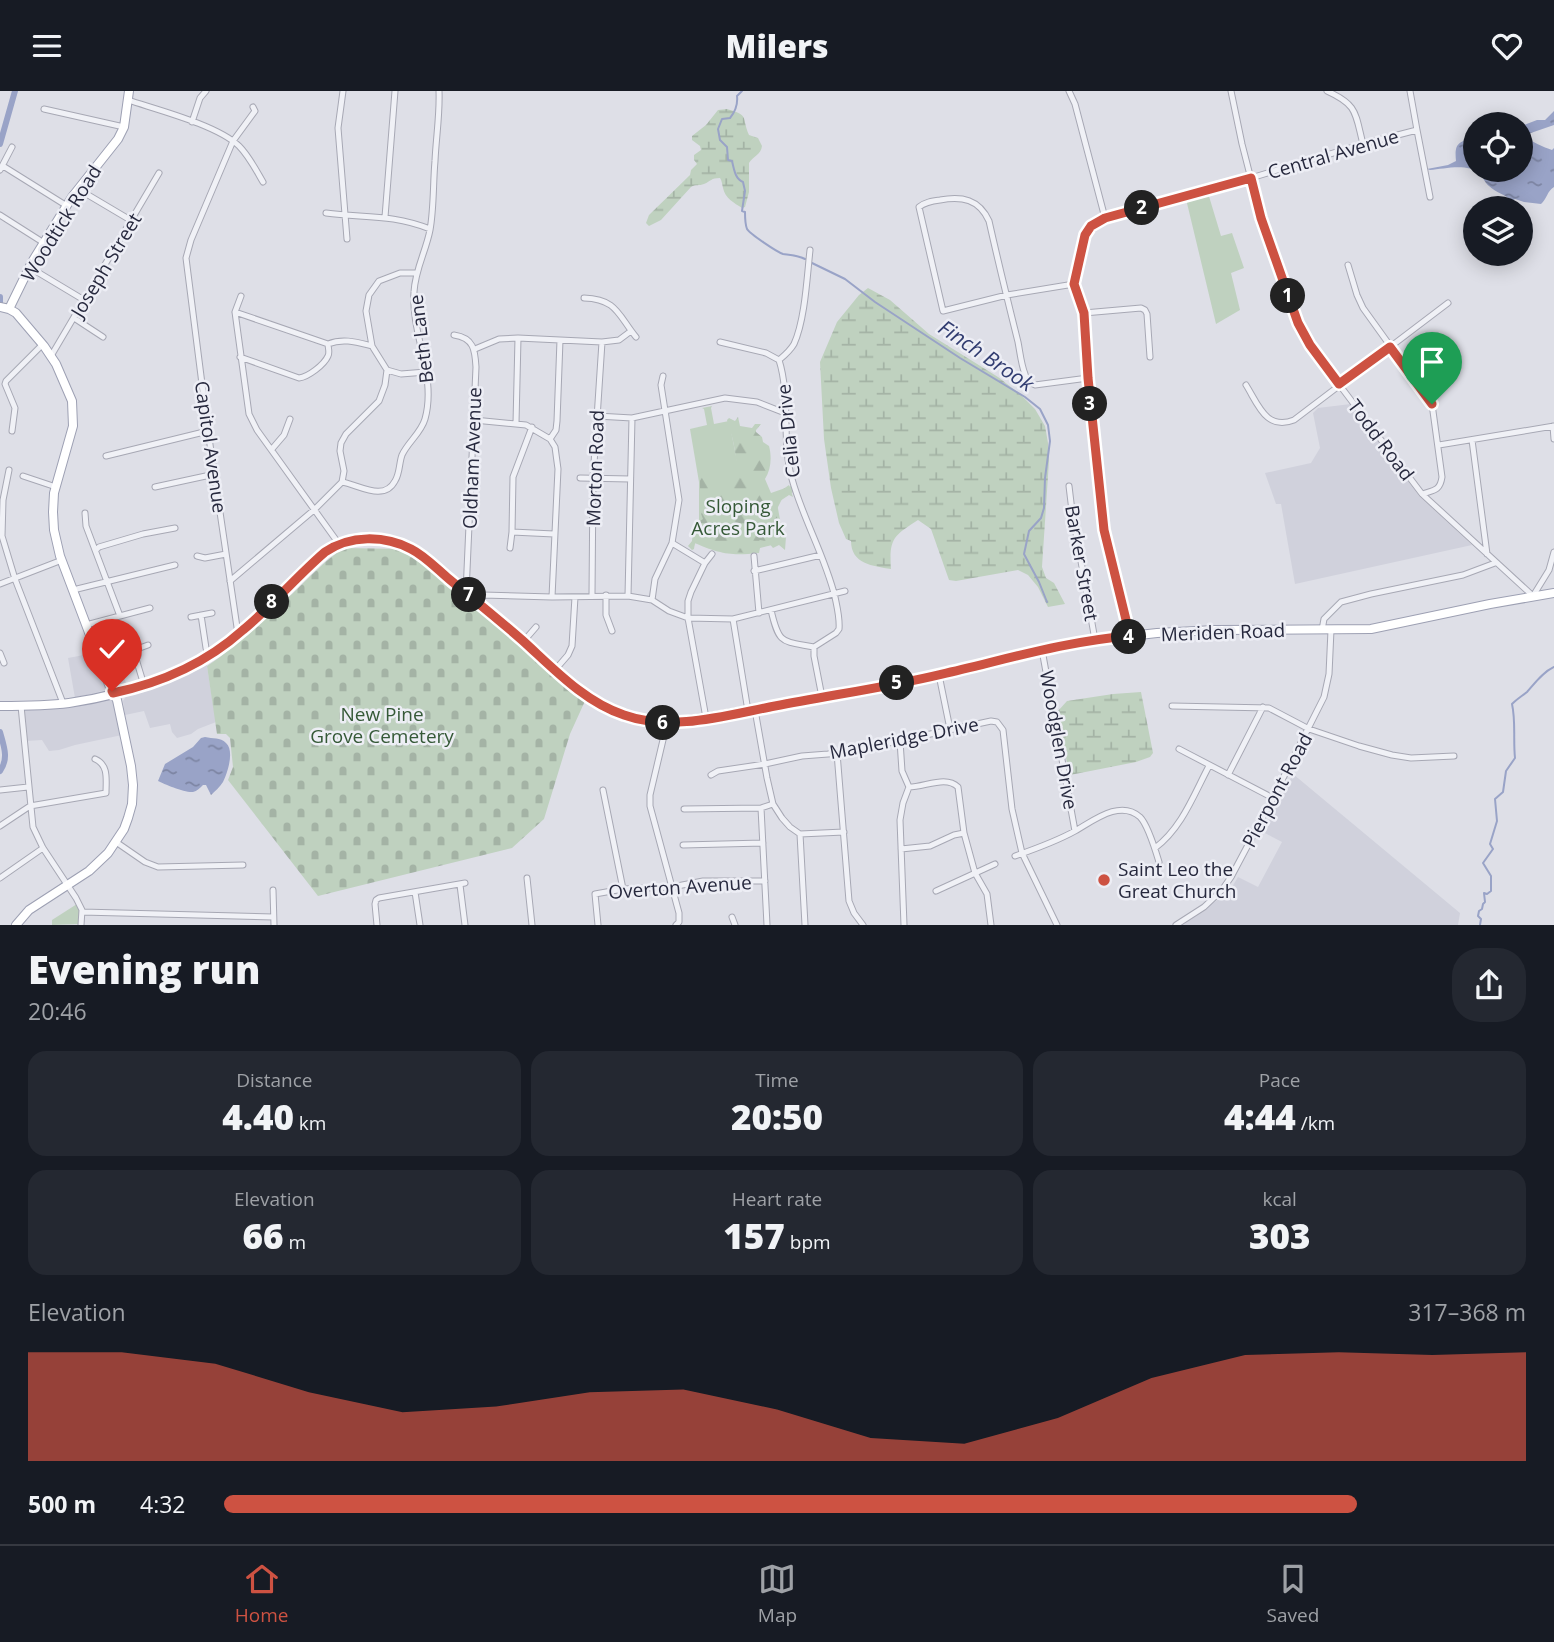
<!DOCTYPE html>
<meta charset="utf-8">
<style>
:root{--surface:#171b24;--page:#242831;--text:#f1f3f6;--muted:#9ea1a6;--line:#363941;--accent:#cd5242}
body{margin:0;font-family:"Open Sans",sans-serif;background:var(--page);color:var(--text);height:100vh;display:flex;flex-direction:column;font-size:26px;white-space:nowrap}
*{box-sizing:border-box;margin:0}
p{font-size:23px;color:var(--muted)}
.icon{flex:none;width:38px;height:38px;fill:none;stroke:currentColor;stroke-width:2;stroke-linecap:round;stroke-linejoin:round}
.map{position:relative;height:834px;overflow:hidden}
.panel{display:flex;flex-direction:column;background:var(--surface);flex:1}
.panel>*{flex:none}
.fabs{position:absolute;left:1463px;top:21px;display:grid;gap:14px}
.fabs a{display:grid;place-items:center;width:70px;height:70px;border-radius:50%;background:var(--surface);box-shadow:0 4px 18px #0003;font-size:35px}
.pin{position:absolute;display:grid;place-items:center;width:60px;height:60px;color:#fff;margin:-72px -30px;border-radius:50% 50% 50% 0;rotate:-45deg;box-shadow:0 0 7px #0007}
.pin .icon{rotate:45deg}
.km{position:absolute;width:35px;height:35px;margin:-18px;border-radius:50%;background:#222;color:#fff;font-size:19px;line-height:35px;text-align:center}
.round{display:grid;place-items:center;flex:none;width:74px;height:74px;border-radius:28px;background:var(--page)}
.summary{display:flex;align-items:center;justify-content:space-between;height:119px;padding:0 28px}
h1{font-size:38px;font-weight:800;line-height:52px}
.stats{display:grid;grid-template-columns:repeat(3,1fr);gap:10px;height:119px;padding:7px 28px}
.stats div{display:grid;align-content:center;border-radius:18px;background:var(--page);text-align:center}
.stats b{font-size:35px;font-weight:800}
.stats small{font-size:19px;font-weight:400}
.stats p{font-size:19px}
.chart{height:196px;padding:14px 28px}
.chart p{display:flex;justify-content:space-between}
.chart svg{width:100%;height:126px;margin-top:7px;fill:var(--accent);opacity:.7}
ul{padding:0 28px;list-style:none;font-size:23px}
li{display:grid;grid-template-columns:112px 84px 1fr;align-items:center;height:52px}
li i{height:18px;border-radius:9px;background:var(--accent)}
header{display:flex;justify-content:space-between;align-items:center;height:91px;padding:0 28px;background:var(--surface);font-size:32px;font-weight:800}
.menu{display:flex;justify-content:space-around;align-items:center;height:98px;border-top:2px solid var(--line);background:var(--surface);font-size:19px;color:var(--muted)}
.menu a{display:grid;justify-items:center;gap:4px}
.menu .active{color:var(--accent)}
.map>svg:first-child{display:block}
.built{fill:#d0d1dc}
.green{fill:#bfd1bf}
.forest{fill:url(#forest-firs)}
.wetland{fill:url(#wetland-marsh)}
.cemetery{fill:url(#cemetery-stones)}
.water{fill:url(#water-ripples)}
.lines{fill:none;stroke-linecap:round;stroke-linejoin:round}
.stream{stroke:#99a3c7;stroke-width:2}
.river{stroke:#99a3c7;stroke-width:6}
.minor-casing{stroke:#a7a8b4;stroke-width:7}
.major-casing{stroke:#9da0b3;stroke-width:10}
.minor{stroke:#f0f1f6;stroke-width:5}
.major{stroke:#fff;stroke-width:8}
.route-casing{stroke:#fff;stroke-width:14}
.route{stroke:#cd5242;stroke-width:9}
.poi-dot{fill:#cd5242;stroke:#edeef5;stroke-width:2.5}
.labels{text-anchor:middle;stroke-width:5;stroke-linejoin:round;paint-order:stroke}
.street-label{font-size:19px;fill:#27293e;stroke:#edeef5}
.park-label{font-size:19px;fill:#355937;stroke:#edeef5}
.poi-label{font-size:19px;fill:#27293e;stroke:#edeef5;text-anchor:start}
.water-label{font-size:21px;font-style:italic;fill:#323d71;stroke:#edeef5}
</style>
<header><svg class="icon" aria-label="menu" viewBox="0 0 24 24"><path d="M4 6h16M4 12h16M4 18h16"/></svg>Milers<svg class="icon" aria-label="heart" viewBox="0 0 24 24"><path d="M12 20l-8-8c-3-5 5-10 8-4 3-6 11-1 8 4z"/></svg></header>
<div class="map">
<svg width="1554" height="834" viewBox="0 0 1554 834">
<defs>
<pattern id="forest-firs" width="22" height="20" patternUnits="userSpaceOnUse" patternTransform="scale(1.75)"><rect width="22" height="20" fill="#bfd1bf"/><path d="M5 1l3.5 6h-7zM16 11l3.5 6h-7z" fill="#a4b3a5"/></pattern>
<pattern id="wetland-marsh" width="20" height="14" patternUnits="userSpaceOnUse" patternTransform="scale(1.75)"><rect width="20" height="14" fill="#bfd1bf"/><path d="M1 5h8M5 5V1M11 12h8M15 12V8" fill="none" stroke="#a4b3a5"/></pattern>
<pattern id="cemetery-stones" width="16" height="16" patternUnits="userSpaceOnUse" patternTransform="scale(1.75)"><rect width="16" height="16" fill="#bfd1bf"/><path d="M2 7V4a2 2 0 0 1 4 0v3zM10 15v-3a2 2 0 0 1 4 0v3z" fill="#a4b3a5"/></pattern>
<pattern id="water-ripples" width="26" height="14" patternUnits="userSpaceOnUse" patternTransform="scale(1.75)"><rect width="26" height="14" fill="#99a3c7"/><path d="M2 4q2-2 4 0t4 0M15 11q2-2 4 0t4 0" fill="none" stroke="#7d85a3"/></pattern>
</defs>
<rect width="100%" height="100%" fill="#dedfe7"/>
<!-- built -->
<path class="built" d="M1351,313l68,92 53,49 -177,39 -14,-80h-5l-11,-31 46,-10 9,-15 -7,-35 5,-5z
M112,552l8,18v4l7,21 -12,3h-1l-16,-42z
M94,562l12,34v3l-31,8 -7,-40z
M206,569l10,62 -18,7 -7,5 -14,4 -5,-6 -2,-8 -20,4 -6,-17 -19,4 -2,-14 6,-9 24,-6 32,-13z
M110,608l3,1 9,35 -47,10 -16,5 -10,1 -7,-11 -16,1 -2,-29 2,-3z
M1293,683l167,139 -2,12h-277l48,-33 9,-15 20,10 24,-45 -19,-10z"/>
<!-- green -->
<path class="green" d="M1208,102l13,43 11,-3 12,35 -13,5 9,37 -24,14 -30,-125z
M712,315l-1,2 3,16 15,-3 10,50 33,26 17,-12 4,12 -4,-2 -12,8 7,39 -24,6 -1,5c-30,3 -38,1 -67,-11l7,-23v-37l-9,-53 17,-4 -3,-16 -2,-1z
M77,813l2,6v14l-27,1v-5z"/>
<!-- forest -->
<path class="forest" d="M738,326l2,9 12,2 3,-4h6l-5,6v2l6,5 1,5 6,4c3,11 2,24 -4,33l6,14 20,-7 2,6 -11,7 -7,14 11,24 -1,13 -6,-5 -6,3 -5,-6 -8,-2 -8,7 -1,6 -23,-1 -21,-4 -2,-11 -2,-2c-7,3 -8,8 -9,14l-2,1 -4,-4 4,-5 2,-16 9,-6 -3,-8v-37l5,7c10,3 27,3 34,-6 -3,-11 -3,-22 -6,-34 -1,-7 -5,-14 -6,-21l2,-2 6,3z"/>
<!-- wetland -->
<path class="wetland" d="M727,18c23,7 14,7 22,26l9,3 4,8c-1,9 -9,10 -13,17v29l-4,15 -3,1c-8,-5 -17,-10 -19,-20 -1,-4 -1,-7 -3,-10 -9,0 -9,3 -16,6 -5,2 -8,0 -13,3l-30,33 -12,6 -3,-3 3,-8 41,-40 1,-5 6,-6 -3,-4v-5l7,-5 -1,-4 -8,-6v-4l14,-11 12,-15z
M868,197l22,12 39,34 69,43 22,17 15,15 10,17 3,17 1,18 -7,106 4,11 8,5 11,21 -17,3 -10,-20 -10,-12 -10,-5 -62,11 -7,-1 -18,-51 -13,-9c-25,16 -29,19 -27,49 -18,-3 -40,-5 -40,-28l-5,-2 -7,-16 -8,-35 -7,-49 -4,-77 17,-40 22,-27z
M1141,601l12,61 -3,4 -14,5 -66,13 -2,-6 -10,-58 9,-10 46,-7z"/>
<!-- cemetery -->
<path class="cemetery" d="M344,457l59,1 10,5 46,37 126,110 -15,33 -26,85 -32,29 -194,48 -90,-116 5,-13 -3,-29 -4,-4h-9l-10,-68c25,-16 44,-38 66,-58 5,-5 12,-8 18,-13 17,-16 33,-34 53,-47z"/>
<!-- water -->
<path class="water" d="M1554,20v14l-29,10c5,7 19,12 27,15l2,-2v39c-7,4 -7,12 -13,17l-17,-2 -9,-3 -3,2c-7,-7 -16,-8 -23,-15 -5,-4 -6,-10 -10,-13 -12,-10 -35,-4 -49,-3l-3,-1 21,-4 8,-4c-2,-19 3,-18 19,-25v34h46v-44l16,-6h8z
M205,646c8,2 15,0 21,6 9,8 1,31 -3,39 -3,5 -8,9 -12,13l-5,-10h-3c-3,3 -6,6 -10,7 -8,1 -29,-8 -35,-11l7,-17 28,-17 8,-9z"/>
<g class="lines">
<!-- stream -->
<path class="stream" d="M742,0l-5,5c1,9 -2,16 -7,22l-8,1 -4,10 2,11 7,7 1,13 4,1c2,8 3,18 11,21l2,9 -3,20 3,1c0,5 0,12 2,17 3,5 30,23 36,25 8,1 14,1 22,5
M812,172l33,16 30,23 85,56 65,39 15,12 8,16 2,16 -5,37 -1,30 -3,10 -12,13 -5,23 15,28 8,20
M1480,834l1,-6 -3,-3 1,-5 3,-2 1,-5 2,-2 -1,-9 3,1 4,-3v-15l-8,-13 10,-14 -3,-5 7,-23 -2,-22 8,-7 3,-21 9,-13c-2,-19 1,-36 -3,-54 5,-5 10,-8 15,-12 8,-9 16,-20 27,-25"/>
<!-- river -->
<path class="river" d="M0,53l15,-53
M0,206v6
M0,641c4,15 9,26 0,39"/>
<defs>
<path id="minor" d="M343,0l-5,37 9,111
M1069,0l6,13 30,114
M1231,0l11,53 19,74 37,105 12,23 112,148 111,102 16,-26 5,-18
M1327,0c31,14 28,22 36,53
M128,9c30,10 89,25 111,46 10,10 17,24 24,36
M44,18l80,18
M192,31l8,-24 6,-7
M1417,39l13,67
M3,75l64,40
M0,79l12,-23
M78,98l54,32
M326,122c38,5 66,1 104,16
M0,124l44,28
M385,126l10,-126
M1348,174l9,30 6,13 69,96 10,73c-2,14 -8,13 -20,17
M29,176l55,33
M1074,193l-67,11 -64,16 -24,-104c6,-5 13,-6 21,-7 22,-4 39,-1 49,21 9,40 19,81 29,121 2,10 3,22 7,32 1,6 4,9 10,11l53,-7
M241,205l-6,16 14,102 8,16 82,114
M584,207c33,1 34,17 52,39
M235,221l93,32c15,-6 28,-2 44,2
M1084,222l57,-5 4,2 2,4 3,43
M74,227l29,19
M454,244c20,3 21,15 22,32l-10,226
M720,251l46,11 13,7c12,38 2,81 13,119 11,40 33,77 43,118 2,10 5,21 4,32l-3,4 -22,14c-32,-6 -35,-2 -43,-37
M475,258l24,-10 19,-1 84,4 17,-2 12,-9
M51,265l108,-183
M240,266l59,21c9,-1 25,-13 29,-22 2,-4 0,-8 0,-12
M779,269c6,-5 11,-9 15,-16 11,-24 13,-67 16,-94
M387,279l14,4 25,-2
M1246,294c12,19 20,46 48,35l154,-117
M597,325l35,2 93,-20 32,4 28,11
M474,329l52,5 24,14 5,8 3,22 -6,128
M516,332l2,-85
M1553,335l1,13
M12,340l3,-23 -10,-24 1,-3 37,-37
M550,348l6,-9 1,-9 3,-81
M1472,349l15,114
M1439,354l115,-19
M272,358l12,-14 6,-16
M106,365l102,-25
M9,379l-6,30 -1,36 13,43 48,124
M23,385l33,11
M580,387l50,1
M342,391c17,3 42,20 53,-1 5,-8 4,-18 7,-26 6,-13 19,-22 23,-36 12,-43 -14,-84 -11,-127 1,-22 12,-41 16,-62 4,-22 3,-47 5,-69 1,-23 5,-47 4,-70
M1069,395l3,25 23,129
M155,396l60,-13
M85,422l1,13 34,90
M512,441l42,2
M672,452l33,20
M510,457l2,-16 1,-55 19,-50
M96,459l3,-3 44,-13 32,-6
M197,465l8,2 21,-4
M754,465l5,57
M754,480l67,-16
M230,490l85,-72 27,-27 2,-11 -4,-20 1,-8 5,-9 33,-33 6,-16 2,-15 -15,-24 -6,-35 3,-16 10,-14 21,-8h16
M0,493l62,-24
M73,499l102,-25
M592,504l1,-116 9,-137
M606,504v20l6,16
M628,505l4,-178
M474,509l9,-5 69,2 76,-1 24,4 17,11 19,7 45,1 112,-28
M652,509l3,-21 17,-36 7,-43 -18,-115 2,-9
M201,524l5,33 3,8
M191,526l21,-4
M733,528l15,92
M86,534l64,-17
M1322,539l2,-11 17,-17 30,-8 92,-19 32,-12
M238,543l-30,-203 -22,-173 5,-18 42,-99 22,-30 -2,-4
M1130,546l-26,-107 -5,-35 -11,-117 -4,-65 -10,-29 11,-49 6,-9 14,-8 146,-40 112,-34 54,-14 -7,-39
M523,551l13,-15
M814,556v9l8,41
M1042,559l33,181
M0,562l4,10
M555,579l13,-15 4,-9 3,-49
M939,584l11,54
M144,594l-8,-26 2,-3 -1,-7 11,-4
M21,615l12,121 10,21 33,50 6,12 -1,15
M1172,615l97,2 40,21 50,17 33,9 19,3 43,-2
M755,619l12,68 6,26 9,14 8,9 10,7 5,91
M706,627l-18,-100v-17l3,-9 14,-29 7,-9
M667,632l-17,72v11l29,107v9l-3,3
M900,650l2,30 7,16
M1179,658l94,49
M837,662l12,148 5,12 9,12
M711,684l7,-4 47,-7 37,-8 26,-2 42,-7 121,-26 6,1 6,8 9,79 10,44 35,72
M1228,684l35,-68
M909,696c16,0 37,-12 49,0l6,46 11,40 12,21 4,31
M0,699l28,-3
M603,699l20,99
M761,717l6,117
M684,718l77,-1 12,-4
M0,735l30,-20 76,-13c0,-13 3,-28 -11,-34
M800,743l44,-2
M116,751l29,20 13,5 85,-2
M683,754l80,-2
M1155,757c27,-20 39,-54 54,-82
M901,758l29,-3 24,-11 10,-2
M1015,765c20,-7 42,-15 60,-25 18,-10 45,-32 65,-14 7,7 16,35 19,45
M0,787l43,-30
M527,787l5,47
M460,794l5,40
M273,799l1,35
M936,800l59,-27
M415,801l5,33
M82,821l191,5
M732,826l3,8
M377,834l-2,-21 1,-4 3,-2 86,-15
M598,834l-3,-31 28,-5 49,-2 31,-6h62
M904,834l-4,-105 3,-17 6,-16
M1176,834l28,-18 18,-17 9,-13 42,-79 51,-101 5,-23 2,-44"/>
<path id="major" d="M0,216l9,2 7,4 28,33 12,18 16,37 1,25 -19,67 -1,19 1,18 6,26 33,87 17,44 7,13 14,66 2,19 -1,19 -4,14 -4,11 -16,24 -19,18 -60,39 -13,15
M9,218l23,-47 40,-65 46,-58 6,-12 5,-36
M0,615c23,0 46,0 69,-3 60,-9 120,-29 167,-67 32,-25 58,-57 89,-84 27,-19 63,-16 91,0l58,48 81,70 35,28 34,18 18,4 25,3 44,-6 228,-42 103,-25 53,-10 62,-7 58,-3 156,-1 119,-25 64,-11"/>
</defs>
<!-- minor casing -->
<use href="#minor" class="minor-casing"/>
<!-- major casing -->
<use href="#major" class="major-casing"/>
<!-- minor -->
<use href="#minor" class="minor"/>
<!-- major -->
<use href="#major" class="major"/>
</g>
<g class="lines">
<defs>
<path id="route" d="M112,600l1,2c48,-10 93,-30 130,-63 29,-24 53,-53 82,-78 25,-17 59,-17 86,-3 14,7 26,20 38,30 24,20 49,40 73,61 30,27 62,62 102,75 48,17 103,0 151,-9 56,-11 113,-19 167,-32 62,-14 124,-33 188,-38l-26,-106 -16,-152 -4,-65 -10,-29 11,-49 6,-9 14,-8 146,-40 10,40 37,105 12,22 29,39 51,-37 42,57"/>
</defs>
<!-- route casing -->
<use href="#route" class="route-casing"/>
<!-- route -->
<use href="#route" class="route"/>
</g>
<!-- markers -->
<circle class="poi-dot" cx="1104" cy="789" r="7"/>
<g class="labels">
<!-- street labels -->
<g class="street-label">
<text transform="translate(1333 63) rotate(-16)" y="7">Central Avenue</text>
<text transform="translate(61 132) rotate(-58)" y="7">Woodtick Road</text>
<text transform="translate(106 174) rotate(-59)" y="7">Joseph Street</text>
<text transform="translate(421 248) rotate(-97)" y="7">Beth Lane</text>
<text transform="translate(788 340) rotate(-96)" y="7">Celia Drive</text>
<text transform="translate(1381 349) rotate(53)" y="7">Todd Road</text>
<text transform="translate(211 356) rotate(82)" y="7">Capitol Avenue</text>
<text transform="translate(472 367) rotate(-88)" y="7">Oldham Avenue</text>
<text transform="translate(595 377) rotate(-88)" y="7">Morton Road</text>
<text transform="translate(1082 472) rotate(80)" y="7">Barker Street</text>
<text transform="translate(1223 541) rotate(-2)" y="7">Meriden Road</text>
<text transform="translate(904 647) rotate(-11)" y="7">Mapleridge Drive</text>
<text transform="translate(1059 649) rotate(80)" y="7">Woodglen Drive</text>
<text transform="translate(1277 699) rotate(-62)" y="7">Pierpont Road</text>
<text transform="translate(680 796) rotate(-4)" y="7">Overton Avenue</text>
</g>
<!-- park labels -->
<g class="park-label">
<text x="738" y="422">Sloping<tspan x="738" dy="22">Acres Park</tspan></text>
<text x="382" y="630">New Pine<tspan x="382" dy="22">Grove Cemetery</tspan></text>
</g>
<!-- poi labels -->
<g class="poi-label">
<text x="1118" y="785">Saint Leo the<tspan x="1118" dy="22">Great Church</tspan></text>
</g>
<!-- water labels -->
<g class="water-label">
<text transform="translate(986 265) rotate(34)" y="7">Finch Brook</text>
</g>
</g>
</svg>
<div class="fabs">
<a><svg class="icon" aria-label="locate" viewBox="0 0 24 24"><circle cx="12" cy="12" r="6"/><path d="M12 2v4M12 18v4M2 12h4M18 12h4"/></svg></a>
<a><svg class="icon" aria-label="layers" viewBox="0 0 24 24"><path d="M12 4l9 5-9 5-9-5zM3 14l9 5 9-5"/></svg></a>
</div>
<div class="pin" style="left:1432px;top:313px;background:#1e9e55"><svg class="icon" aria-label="arrive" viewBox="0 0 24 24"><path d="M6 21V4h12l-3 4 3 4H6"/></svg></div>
<div class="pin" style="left:112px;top:600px;background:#d93025"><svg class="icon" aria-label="check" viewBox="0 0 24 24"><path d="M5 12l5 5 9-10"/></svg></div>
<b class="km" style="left:1288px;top:205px">1</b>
<b class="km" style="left:1142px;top:117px">2</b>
<b class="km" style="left:1090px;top:313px">3</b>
<b class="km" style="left:1129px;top:546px">4</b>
<b class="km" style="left:897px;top:592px">5</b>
<b class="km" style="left:663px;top:632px">6</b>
<b class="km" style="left:469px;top:504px">7</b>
<b class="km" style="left:272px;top:511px">8</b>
</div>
<section class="panel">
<div class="summary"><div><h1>Evening run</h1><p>20:46</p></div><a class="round"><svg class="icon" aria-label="share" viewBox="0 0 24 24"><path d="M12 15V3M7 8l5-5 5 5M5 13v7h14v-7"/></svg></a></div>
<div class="stats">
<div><p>Distance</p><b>4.40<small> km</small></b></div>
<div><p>Time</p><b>20:50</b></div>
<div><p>Pace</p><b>4:44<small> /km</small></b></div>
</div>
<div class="stats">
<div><p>Elevation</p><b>66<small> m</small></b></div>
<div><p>Heart rate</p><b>157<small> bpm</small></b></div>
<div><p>kcal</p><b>303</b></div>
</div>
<div class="chart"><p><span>Elevation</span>317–368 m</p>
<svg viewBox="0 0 160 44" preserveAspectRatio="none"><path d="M0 44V6L10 6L20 10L30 20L40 27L50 25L60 20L70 19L80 26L90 36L100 38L110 29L120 15L130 7L140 6L150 7L160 6V44z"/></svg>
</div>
<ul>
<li><b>500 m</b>4:32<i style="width:87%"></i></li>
</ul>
</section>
<nav class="menu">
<a class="active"><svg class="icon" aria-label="home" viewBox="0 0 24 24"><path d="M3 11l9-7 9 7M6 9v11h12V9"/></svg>Home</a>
<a><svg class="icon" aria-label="map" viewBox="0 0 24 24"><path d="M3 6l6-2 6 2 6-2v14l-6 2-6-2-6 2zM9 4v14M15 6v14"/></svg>Map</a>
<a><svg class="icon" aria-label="saved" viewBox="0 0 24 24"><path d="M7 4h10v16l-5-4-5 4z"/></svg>Saved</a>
</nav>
